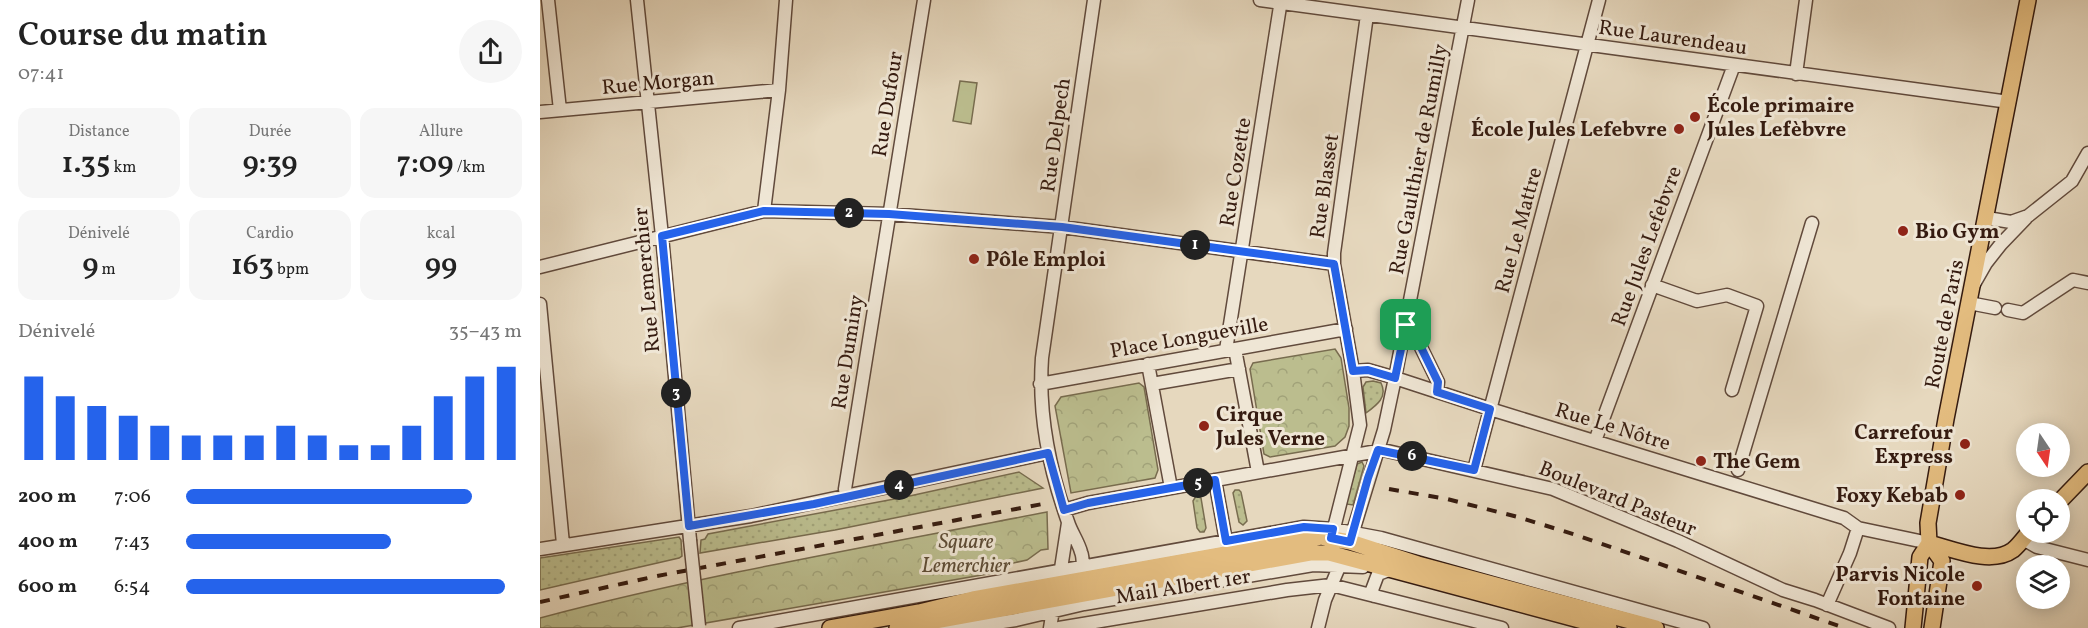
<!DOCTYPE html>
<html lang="fr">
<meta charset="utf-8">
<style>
:root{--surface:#fff;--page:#f6f6f6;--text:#222;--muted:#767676;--accent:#2563eb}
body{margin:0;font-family:Vollkorn,serif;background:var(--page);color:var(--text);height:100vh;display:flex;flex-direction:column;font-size:22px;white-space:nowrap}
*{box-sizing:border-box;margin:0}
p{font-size:20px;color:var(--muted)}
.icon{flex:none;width:33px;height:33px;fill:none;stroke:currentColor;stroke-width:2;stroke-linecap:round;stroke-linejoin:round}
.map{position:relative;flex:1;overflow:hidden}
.side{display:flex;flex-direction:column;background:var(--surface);width:540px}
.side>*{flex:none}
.needle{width:39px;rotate:167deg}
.fabs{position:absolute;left:1476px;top:423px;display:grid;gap:12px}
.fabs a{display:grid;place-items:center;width:54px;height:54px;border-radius:50%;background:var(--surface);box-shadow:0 3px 15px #0003;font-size:30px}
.pin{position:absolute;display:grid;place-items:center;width:51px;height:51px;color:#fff;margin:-26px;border-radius:12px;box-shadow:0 3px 9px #0006}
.km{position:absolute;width:30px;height:30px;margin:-15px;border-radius:50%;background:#222;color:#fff;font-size:16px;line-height:30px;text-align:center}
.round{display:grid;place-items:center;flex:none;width:63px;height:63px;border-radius:32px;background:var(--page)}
.overview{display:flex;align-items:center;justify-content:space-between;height:102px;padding:0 18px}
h1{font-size:33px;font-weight:600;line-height:45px}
.figures{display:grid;grid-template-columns:repeat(3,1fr);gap:9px;height:102px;padding:6px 18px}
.figures div{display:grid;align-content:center;border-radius:15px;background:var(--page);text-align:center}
.figures b{font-size:30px;font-weight:600}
.figures small{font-size:16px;font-weight:400}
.figures p{font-size:16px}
.chart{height:168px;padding:12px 18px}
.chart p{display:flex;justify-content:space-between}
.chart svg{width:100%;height:108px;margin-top:6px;stroke:var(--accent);stroke-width:6}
ul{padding:0 18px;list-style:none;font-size:20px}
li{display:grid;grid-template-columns:96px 72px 1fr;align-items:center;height:45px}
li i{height:15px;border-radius:8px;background:var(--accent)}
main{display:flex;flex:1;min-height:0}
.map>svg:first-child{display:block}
.grass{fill:url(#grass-dots);stroke:#786c4f;stroke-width:1.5}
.park{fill:url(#park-crowns);stroke:#786c4f;stroke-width:1.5}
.pitch{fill:#bbbd8e;stroke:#786c4f;stroke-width:1.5}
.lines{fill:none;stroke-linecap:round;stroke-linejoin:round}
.minor-casing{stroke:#614a3c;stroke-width:15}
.major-casing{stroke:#351b10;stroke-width:18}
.minor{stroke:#efe6d5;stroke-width:12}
.major{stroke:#e3bc7f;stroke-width:15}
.rail{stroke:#351b10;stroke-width:4;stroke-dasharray:10 10;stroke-linecap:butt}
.minor-bridge-casing{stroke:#614a3c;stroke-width:15;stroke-linecap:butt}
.minor-bridge{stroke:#efe6d5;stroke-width:12}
.route-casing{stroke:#fff;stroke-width:12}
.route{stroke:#2563eb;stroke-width:8}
.poi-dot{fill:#8f2418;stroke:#efe6d5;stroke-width:2}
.labels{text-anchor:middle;stroke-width:6;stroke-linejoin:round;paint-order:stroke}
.street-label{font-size:21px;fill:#351b10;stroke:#efe6d5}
.poi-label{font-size:21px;font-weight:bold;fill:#351b10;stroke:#efe6d5;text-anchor:start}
.park-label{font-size:21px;font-style:italic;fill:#5d4c36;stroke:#efe6d5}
</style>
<main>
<section class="side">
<div class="overview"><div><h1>Course du matin</h1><p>07:41</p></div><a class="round"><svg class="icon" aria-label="share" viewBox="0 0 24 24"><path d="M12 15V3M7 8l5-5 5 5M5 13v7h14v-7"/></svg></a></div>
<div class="figures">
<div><p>Distance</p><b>1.35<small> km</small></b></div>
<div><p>Durée</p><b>9:39</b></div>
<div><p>Allure</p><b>7:09<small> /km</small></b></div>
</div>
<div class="figures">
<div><p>Dénivelé</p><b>9<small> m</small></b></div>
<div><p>Cardio</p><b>163<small> bpm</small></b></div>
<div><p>kcal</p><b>99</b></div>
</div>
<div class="chart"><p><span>Dénivelé</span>35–43 m</p>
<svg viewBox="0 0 160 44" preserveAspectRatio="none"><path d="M5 44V10M15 44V18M25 44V22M35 44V26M45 44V30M55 44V34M65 44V34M75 44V34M85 44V30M95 44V34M105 44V38M115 44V38M125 44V30M135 44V18M145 44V10M155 44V6"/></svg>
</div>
<ul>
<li><b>200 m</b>7:06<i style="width:85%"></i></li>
<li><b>400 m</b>7:43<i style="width:61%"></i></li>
<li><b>600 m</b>6:54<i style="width:95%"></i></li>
</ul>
</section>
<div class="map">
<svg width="1548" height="628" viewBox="0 0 1548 628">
<defs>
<pattern id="grass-dots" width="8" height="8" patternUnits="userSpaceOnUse" patternTransform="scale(1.5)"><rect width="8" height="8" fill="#bbbd8e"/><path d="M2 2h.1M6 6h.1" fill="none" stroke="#a1a279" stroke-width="1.8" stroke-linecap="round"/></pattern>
<pattern id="park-crowns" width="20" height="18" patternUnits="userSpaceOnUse" patternTransform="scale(1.5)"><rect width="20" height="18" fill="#bbbd8e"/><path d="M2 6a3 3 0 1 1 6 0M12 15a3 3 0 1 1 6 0" fill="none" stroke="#a1a279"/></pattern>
</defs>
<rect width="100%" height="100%" fill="#e6d8be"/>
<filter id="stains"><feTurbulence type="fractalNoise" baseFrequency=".00333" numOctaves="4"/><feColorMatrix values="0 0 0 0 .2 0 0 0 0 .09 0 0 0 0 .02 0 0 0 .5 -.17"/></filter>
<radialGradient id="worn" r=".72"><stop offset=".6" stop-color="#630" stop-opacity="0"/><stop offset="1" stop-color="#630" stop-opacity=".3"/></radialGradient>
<!-- grass -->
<path class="grass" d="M833,381l8,2c7,14 -4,22 -15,30l-3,-26 3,-5z
M822,462l2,4 -11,39 -7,-1 11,-40z
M479,472l24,16 -208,42 -135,23 1,-13 4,-1 3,-5 197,-37z
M695,490h4l2,2 6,29 -4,4 -4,-3 -6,-29z
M656,496l5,2 5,30 -2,4h-4l-3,-4 -4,-27z
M139,537l2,3 1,16 -3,2 -139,32v-32z"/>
<!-- park -->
<path class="park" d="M795,349l6,9 8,50v18l-4,11 -10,9 -65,11 -6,-3 -14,-85 3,-6z
M599,383l5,4 14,83 -3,8 -84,15 -16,-87 6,-9z
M507,512l1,37 -7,1 -14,10 -23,5 -5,7 -322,56h-137v-10c167,-44 338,-73 507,-106z"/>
<!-- pitch -->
<path class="pitch" d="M420,81l17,2 -6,41 -18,-3z"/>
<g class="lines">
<defs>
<path id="minor" d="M8,0l12,110
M97,0l25,236 28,304
M720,0l749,102
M1256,74l10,-74
M0,112l239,-22
M224,211l15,-121 7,-90
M1447,218l24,4 17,-6 44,-35 16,-28
M0,267l224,-56 125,3 173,13 272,37
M1434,284l12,-21 15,-19 25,-26
M1112,285l45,16 30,-6 30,11 -25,84
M1429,303l26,5
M0,304l23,240
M1468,310l15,3 50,-33 15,3
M866,325l8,8 24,49 -1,9
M695,349l23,123
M686,350l55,-350
M608,364l23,124
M813,371l15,-1 21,6 101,33 354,109 14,10 71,15
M500,384l306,-55
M612,384l87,-15
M1055,441l139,-376
M934,470l125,-470
M1198,470l74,-247
M675,480l11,61
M306,496l-1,-7 79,-489
M524,510l24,-7 295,-53 170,39 125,52 105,49 32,10 74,28
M792,536l28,-111 -7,-54 -19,-107v-11l33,-238
M811,538l33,-108 11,-52 73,-378
M1483,539l14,8 51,13
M0,549l211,-33 297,-63
M520,575l8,-52
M543,575c-1,-7 1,-16 -2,-23 -3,-11 -10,-20 -13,-30 -19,-54 -30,-107 -26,-164l52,-358
M834,596l-2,-6 6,-16 11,-4
M1287,605l23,-52 8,-25
M199,628l565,-101 29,2 48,9 322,90
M397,628l46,-3 33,-5 68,-16 229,-39 50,2
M510,628l4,-24
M519,628l228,-38 44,-5 171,43
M778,628l7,-28 17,-40"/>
<path id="major" d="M1520,501l28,-29
M1389,543c24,6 62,23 84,7 6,-5 11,-12 16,-18
M1389,543l13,18 -10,67
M290,628l89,-16 54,-13 348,-62 29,5 68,22 238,64
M357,628l413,-75h19l280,75
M1373,628l7,-71 9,-14 -1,-20 18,-104 82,-419"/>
</defs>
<!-- minor casing -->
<use href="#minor" class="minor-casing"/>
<!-- major casing -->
<use href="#major" class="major-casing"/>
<!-- minor -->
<use href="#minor" class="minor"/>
<!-- major -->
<use href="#major" class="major"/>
<!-- rail -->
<path class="rail" d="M849,489l58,10 71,18 58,18 269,93
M0,602l117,-26 391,-73"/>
<defs>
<path id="minor-bridge" d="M150,540l9,86"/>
</defs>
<!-- minor-bridge casing -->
<use href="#minor-bridge" class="minor-bridge-casing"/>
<!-- minor-bridge -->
<use href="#minor-bridge" class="minor-bridge"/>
</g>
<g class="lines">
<defs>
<path id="route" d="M224,211l125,3 173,13 272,37 19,107 15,-1 27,8 11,-53 8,8 24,49 -1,10 53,17 -16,61 -96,-20 -10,28 -18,64 -19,-4 2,-9 -29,-2 -78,14 -11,-61 -127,23 -24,7 -16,-57 -234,51 -125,22 -27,-290z"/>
</defs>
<!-- route casing -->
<use href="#route" class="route-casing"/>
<!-- route -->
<use href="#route" class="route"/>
</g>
<!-- markers -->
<g class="poi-dot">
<circle cx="1155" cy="117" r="6"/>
<circle cx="1139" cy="129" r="6"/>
<circle cx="1363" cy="231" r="6"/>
<circle cx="434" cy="259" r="6"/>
<circle cx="664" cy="426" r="6"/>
<circle cx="1425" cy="444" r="6"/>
<circle cx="1161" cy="461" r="6"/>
<circle cx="1420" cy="495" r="6"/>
<circle cx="1437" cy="586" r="6"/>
</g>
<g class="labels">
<!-- street labels -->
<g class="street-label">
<text transform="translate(1133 37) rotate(8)" y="7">Rue Laurendeau</text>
<text transform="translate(118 82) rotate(-5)" y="7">Rue Morgan</text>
<text transform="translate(347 104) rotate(-81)" y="7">Rue Dufour</text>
<text transform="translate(515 135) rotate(-82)" y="7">Rue Delpech</text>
<text transform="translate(878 159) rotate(-79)" y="7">Rue Gaulthier de Rumilly</text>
<text transform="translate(695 172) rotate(-81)" y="7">Rue Cozette</text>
<text transform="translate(784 186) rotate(-82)" y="7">Rue Blasset</text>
<text transform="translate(978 230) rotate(-75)" y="7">Rue Le Mattre</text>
<text transform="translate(1106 246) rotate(-70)" y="7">Rue Jules Lefebvre</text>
<text transform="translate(106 280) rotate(-95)" y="7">Rue Lemerchier</text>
<text transform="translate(1404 324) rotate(-79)" y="7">Route de Paris</text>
<text transform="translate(649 337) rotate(-10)" y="7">Place Longueville</text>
<text transform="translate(307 352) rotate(-81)" y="7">Rue Duminy</text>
<text transform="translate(1073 426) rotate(17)" y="7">Rue Le Nôtre</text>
<text transform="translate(1078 498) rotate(22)" y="7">Boulevard Pasteur</text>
<text transform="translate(643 586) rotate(-9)" y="7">Mail Albert 1er</text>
</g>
<!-- poi labels -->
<g class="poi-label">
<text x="1167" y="112">École primaire<tspan x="1167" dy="24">Jules Lefèbvre</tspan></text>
<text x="1127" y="136" text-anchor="end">École Jules Lefebvre</text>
<text x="1375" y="238">Bio Gym</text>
<text x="446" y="266">Pôle Emploi</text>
<text x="676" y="421">Cirque<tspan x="676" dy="24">Jules Verne</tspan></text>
<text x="1413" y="439" text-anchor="end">Carrefour<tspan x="1413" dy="24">Express</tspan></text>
<text x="1173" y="468">The Gem</text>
<text x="1408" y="502" text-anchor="end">Foxy Kebab</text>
<text x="1425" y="581" text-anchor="end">Parvis Nicole<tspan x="1425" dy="24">Fontaine</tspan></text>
</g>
<!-- park labels -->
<g class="park-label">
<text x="426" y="548">Square<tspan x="426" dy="24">Lemerchier</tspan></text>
</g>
</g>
<rect width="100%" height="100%" filter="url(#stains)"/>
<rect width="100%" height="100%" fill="url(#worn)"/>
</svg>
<div class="fabs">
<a><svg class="needle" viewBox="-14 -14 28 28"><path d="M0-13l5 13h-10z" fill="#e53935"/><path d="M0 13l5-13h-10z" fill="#767676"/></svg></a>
<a><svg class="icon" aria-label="locate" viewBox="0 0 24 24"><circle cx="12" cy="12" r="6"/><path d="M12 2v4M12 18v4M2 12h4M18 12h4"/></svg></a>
<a><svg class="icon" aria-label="layers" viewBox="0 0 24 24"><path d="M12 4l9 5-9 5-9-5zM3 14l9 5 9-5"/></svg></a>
</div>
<div class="pin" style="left:866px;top:325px;background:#1e9e55"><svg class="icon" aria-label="arrive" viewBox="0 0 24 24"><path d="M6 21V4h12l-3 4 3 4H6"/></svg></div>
<b class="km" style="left:655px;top:245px">1</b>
<b class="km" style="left:309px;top:213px">2</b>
<b class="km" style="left:136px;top:393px">3</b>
<b class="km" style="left:359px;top:485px">4</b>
<b class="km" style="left:658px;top:483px">5</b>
<b class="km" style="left:872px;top:456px">6</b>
</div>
</main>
